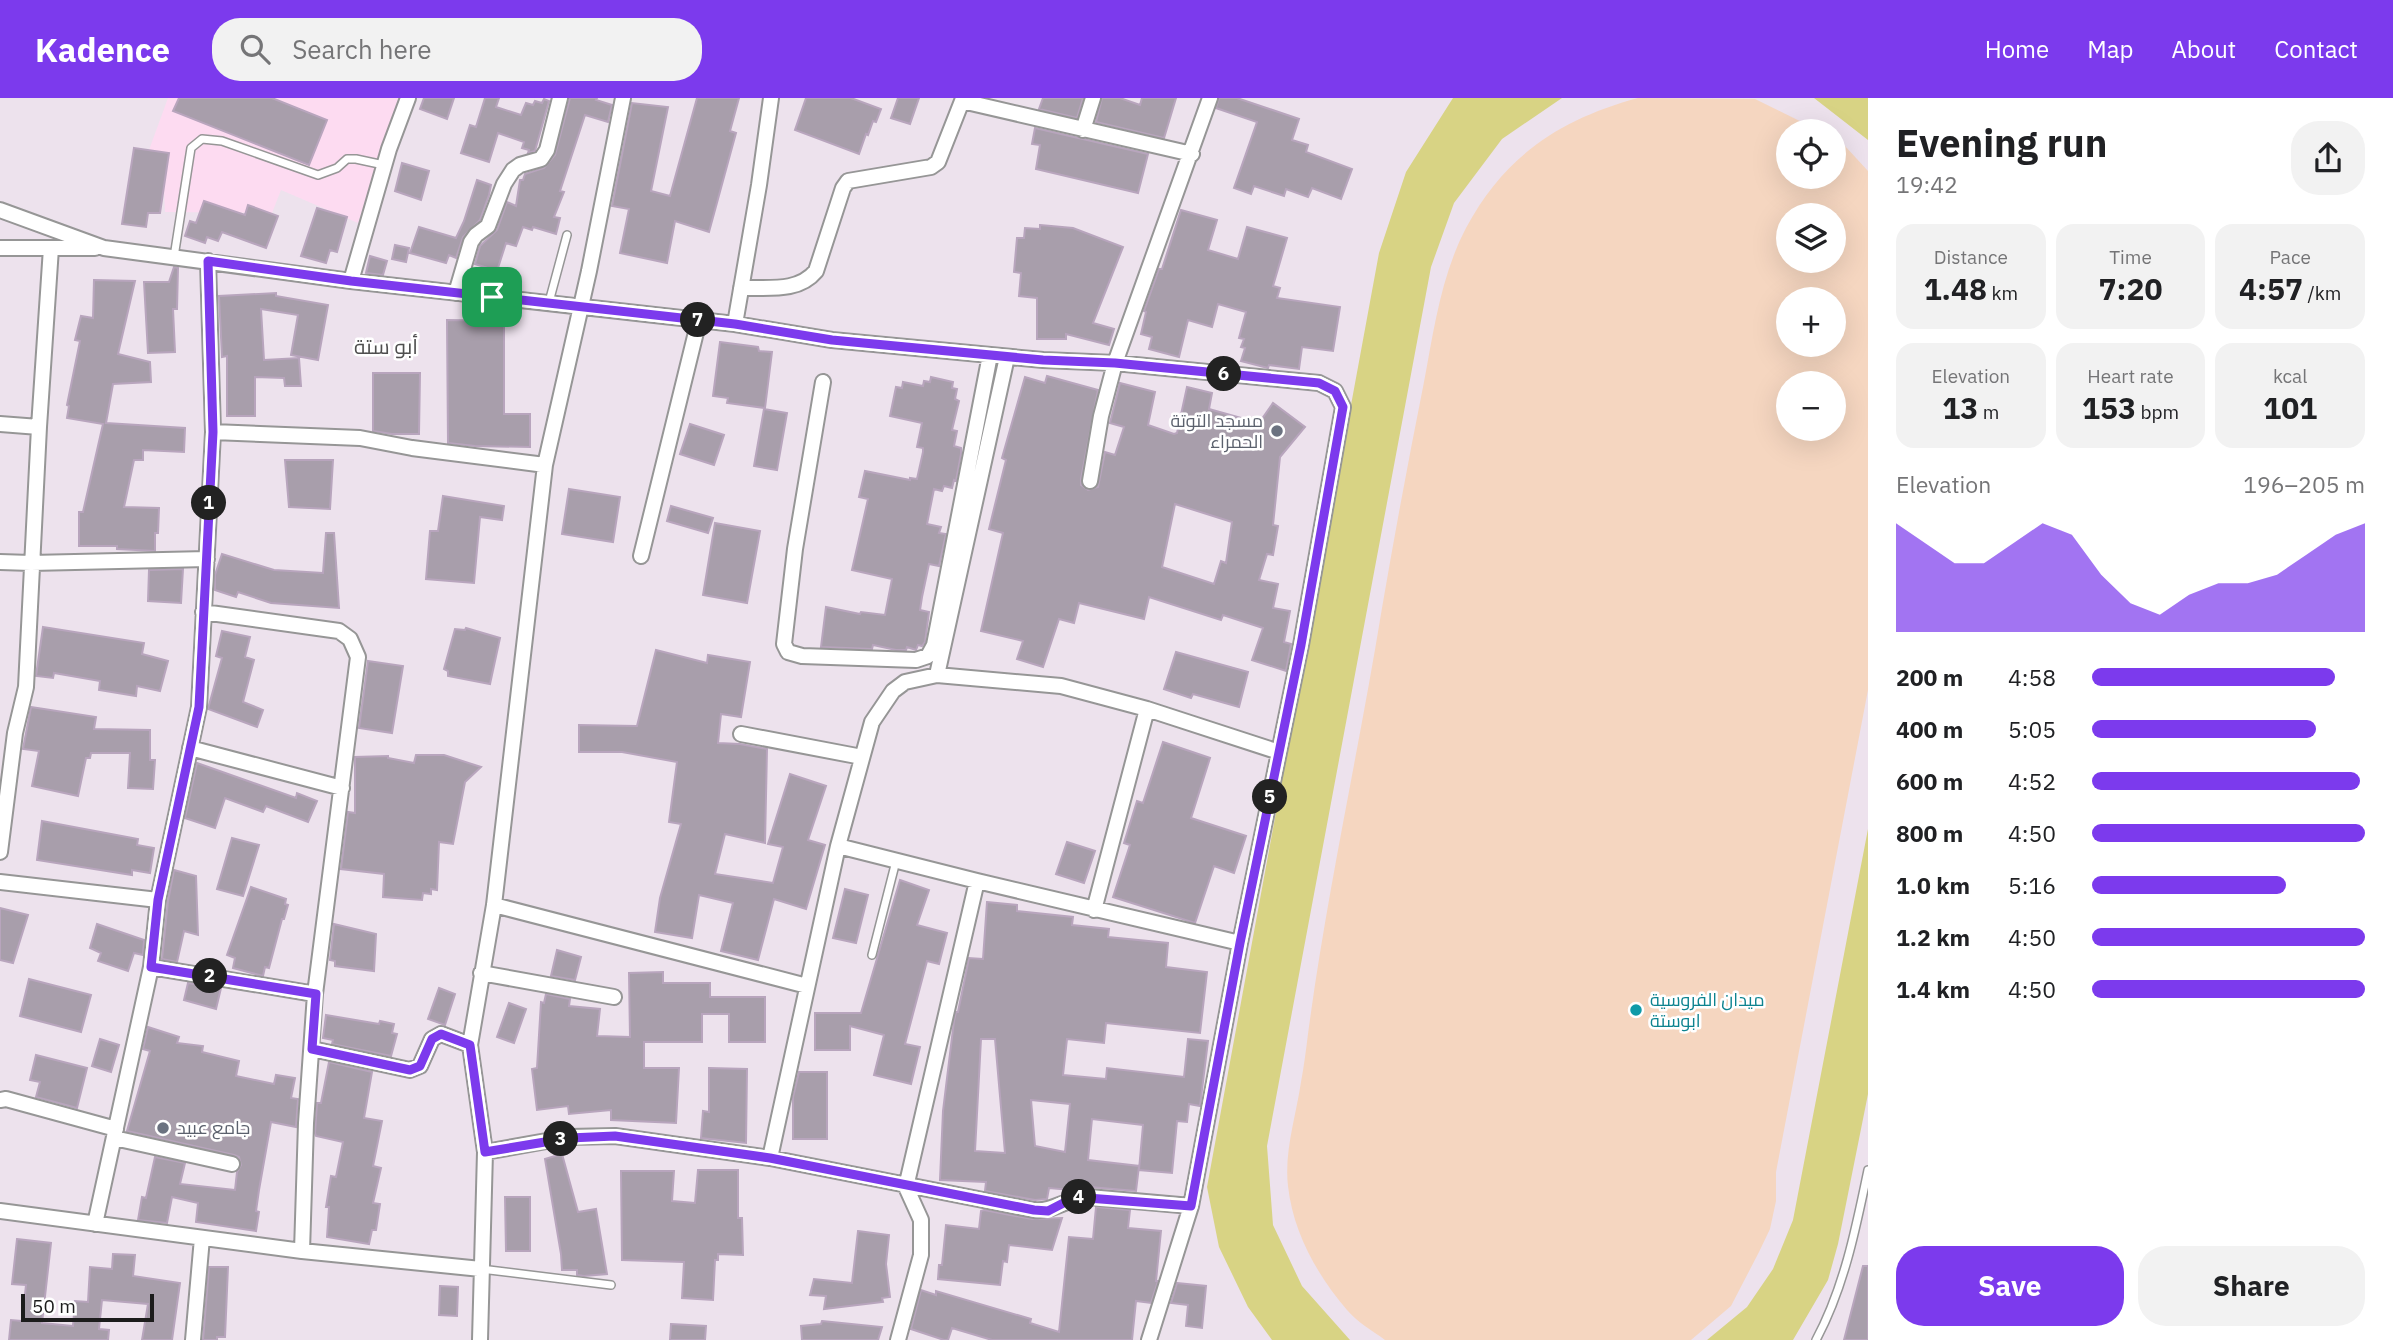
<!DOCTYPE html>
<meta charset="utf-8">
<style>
:root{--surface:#fff;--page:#f2f2f2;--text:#202124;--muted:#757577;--accent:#7c3aed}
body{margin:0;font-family:"IBM Plex Sans",Cairo,sans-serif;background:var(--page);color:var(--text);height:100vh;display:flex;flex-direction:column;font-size:26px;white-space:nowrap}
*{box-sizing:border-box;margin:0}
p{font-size:23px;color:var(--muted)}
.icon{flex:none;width:38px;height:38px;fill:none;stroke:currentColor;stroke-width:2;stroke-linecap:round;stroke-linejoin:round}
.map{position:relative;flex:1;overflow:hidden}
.drawer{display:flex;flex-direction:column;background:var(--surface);width:525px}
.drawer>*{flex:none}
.tools{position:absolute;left:1776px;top:21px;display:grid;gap:14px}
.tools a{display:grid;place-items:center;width:70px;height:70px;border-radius:50%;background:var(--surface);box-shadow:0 7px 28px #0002;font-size:35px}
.scale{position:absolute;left:21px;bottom:18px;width:133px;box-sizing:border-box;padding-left:7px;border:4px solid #1c1c1c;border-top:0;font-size:19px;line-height:24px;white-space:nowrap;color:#1c1c1c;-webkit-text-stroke:5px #fff;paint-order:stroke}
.pin{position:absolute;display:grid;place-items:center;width:60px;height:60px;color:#fff;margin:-30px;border-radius:14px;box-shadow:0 4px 10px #0006}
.km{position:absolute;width:35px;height:35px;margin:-18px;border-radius:50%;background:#222;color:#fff;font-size:19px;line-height:35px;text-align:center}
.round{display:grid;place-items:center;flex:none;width:74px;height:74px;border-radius:28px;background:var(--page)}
.overview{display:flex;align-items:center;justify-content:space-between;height:119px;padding:0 28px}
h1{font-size:38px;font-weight:700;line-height:52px}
.metrics{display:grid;grid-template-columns:repeat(3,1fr);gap:10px;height:119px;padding:7px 28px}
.metrics div{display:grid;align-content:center;border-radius:18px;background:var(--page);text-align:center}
.metrics b{font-size:30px;font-weight:700}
.metrics small{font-size:19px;font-weight:400}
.metrics p{font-size:19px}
.chart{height:196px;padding:14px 28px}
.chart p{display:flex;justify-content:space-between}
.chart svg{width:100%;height:126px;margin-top:7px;fill:var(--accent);opacity:.7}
.primary-button{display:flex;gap:14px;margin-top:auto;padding:14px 28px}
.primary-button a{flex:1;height:80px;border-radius:28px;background:var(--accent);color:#fff;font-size:28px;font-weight:700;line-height:80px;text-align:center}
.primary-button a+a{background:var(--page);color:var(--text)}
ul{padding:0 28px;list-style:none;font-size:23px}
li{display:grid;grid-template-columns:112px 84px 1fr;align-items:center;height:52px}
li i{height:18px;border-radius:9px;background:var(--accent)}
header{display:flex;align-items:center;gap:42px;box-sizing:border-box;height:98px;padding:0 35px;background:var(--accent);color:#fff}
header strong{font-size:33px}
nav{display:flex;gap:38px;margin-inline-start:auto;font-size:24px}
.search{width:490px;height:63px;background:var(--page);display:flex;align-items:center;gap:18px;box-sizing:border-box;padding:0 24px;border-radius:28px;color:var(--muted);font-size:26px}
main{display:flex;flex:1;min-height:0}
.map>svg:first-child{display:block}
.education{fill:#fddbf1}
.park{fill:#f5d6c0;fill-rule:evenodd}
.pitch{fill:#d8d384}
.building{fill:#a89eab;stroke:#b8a5bd;stroke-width:2;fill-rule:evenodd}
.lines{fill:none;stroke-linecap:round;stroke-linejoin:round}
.lane-casing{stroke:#969696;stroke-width:10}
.street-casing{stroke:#969696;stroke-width:18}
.lane{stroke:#fff;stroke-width:7}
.street{stroke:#fff;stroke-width:14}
.route-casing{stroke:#fff;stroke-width:14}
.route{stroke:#7c3aed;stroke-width:9}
.worship-dot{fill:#6b7280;stroke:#fff;stroke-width:2.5}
.culture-dot{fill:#0f9aa8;stroke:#fff;stroke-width:2.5}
.labels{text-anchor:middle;stroke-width:5;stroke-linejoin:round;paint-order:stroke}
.worship-label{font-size:18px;fill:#5b616d;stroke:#fff;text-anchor:end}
.culture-label{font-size:18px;fill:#0d838f;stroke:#fff;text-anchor:start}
.quarter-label{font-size:21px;fill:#4f4f4f;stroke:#fff}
</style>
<header>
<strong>Kadence</strong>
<div class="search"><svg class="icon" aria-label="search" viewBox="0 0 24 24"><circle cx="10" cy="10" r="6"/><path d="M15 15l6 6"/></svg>Search here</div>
<nav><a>Home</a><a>Map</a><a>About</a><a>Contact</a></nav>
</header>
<main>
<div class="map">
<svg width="1868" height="1242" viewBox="0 0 1868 1242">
<rect width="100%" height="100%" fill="#ede2ed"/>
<!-- education -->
<path class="education" d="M168,0h230l-40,125 -77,-33 -9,23 -107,-1 -1,-23 5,-36 -20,-3z"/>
<!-- park -->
<path class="park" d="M1638,0l117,1 65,32h-32v46h46v-37l11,6 23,25v519l-92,482v29l-6,28 -11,23 -28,54 -40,34h-306c-12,-9 -28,-18 -38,-30 -30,-35 -54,-78 -59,-124 -4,-34 8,-70 13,-104 3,-16 5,-32 7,-48 19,-143 51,-284 74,-426 13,-76 27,-151 42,-226 10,-53 17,-106 42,-154 39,-73 95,-109 172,-130zM1834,117v46h-46v-46zM1788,201h46v46h-46zM1788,285h46v46h-46z"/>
<!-- pitch -->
<path class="pitch" d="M1453,0h109l-60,41 -48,64 -23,64 -164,879 6,79 29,61 48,54h-78l-24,-33 -29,-60 -12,-60 172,-934 27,-81z
M1814,0h54v42z
M1868,731v265l-30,150 -10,36 -35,60h-86l40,-33 26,-38 20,-49z"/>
<!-- building -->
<path class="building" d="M179,0h93l55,22 -18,45 -136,-54z
M424,0h30l-7,21 -27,-10z
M485,0h14l-3,9 25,8 5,-12 7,2 2,-4 7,2 2,-4 5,2 -14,50 -7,2 1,-3 -7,-2 2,-6 -26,-9 -9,29 -28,-9 9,-28 6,2z
M570,0h27l-1,2 16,5 -4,17 -23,-7 -25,76 4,1 -10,25 6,1 -4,16 -23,-7 -1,3 -9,-3 -7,19 -10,-3 -9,28 -22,-7 5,-18 17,-16 10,-28 9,4 4,-26h3l2,-6 19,-6 11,-13z
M697,0h42l-9,33 6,2 -27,99 -34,-11 -8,42 -47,-10 9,-44 -17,-3 20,-103 36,4 -17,84 19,5z
M806,0h45l30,11 -5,13 -3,-1 -5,14 -2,-1 -7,20 -64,-24z
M898,0h21l-9,26 -19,-6z
M1043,0h40l-6,20 -38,-9z
M1102,0h18l20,7 2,-7h34l-12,40 -68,-16z
M1219,0h18l62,21 -7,21 16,5 -2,7 46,17 -11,30 -29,-11 -4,9 -22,-8 -2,7 -30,-10 -3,8 -17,-6 23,-66 -41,-14z
M1035,30l113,26 -10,39 -102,-24 4,-24 -8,-1z
M134,50l35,5 -9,60h-12l-2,14 -24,-3z
M402,65l27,8 -8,29 -26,-9z
M477,82l14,5 -2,10 -9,25 -17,17 -7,21 -7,-3 -3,8 -36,-10 9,-26 37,11 8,-17z
M204,103l41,14 3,-10 30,11 -12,32 -44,-16 -4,9 -11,-4 -2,6 -20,-7 5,-15 6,2z
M317,110l30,9 -10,35 -7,-2 -4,13 -25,-7z
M1181,112l36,10 -9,30 30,9 9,-32 40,11 -14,48 7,2 -3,10 63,9 -7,44 -31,-4 -3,22 -30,-4 -1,3 -27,-7 4,-13 -4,-1 3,-8 -5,-1 7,-26 -28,-8 -6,23 -24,-7 -9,37 -30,-8 3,-12 -11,-3 5,-22 -2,-1 15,-42h3z
M1040,127l33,3 50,19 -30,76 21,6 -5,16 -43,-11v5h-29v-41l-18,-2 2,-23 -7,-1 3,-34h7l1,-10 15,1z
M395,147l14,3 -3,14 -14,-3z
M370,158l17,5 -4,14 -17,-2z
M174,169l4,1 -1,41h-4l2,43 -27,1 -4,-71h25z
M94,182l41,1 -17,73 32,8 1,20 -38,2 -7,39 79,5 -1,24 -41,-2v10h-9l-10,47 35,1 -1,25h-3v18l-38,-2v-3h-38v-34h4l20,-88 -36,-6 2,-12 -2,-1 13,-64 -5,-1 6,-24 12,2z
M276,195v3l52,9 -10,55 -27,-5 7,-40 -37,-6 3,51 35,-2 2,28h-16l-1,-8 -29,-1v39h-28v-60l-5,1 -3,-61z
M447,222l57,1v93h26v33l-55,-1 -27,-3z
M720,244l38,5 1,4 13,1 -7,56 -38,-5 1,-5 -15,-2z
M373,275h47l-1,61h-27l-19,-3z
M1047,278l51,14 -17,89v6l7,5 10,-3 7,-35 10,3 9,-28 -14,-4 10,-40 35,9 -7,33 26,9 3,-1 10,-46 25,6 -3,16 50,14 14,-20 32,24 -25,30 -7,68 5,1 -5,29 -6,-1 -8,26 19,4 -5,24 17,3 -6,31 7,2 -5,27 -34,-11 11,-32 -40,-13 -2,5 -72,-23 -5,22 -65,-16 -5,20 -15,-4 -16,48 -26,-8 6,-18 -42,-10 22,-98 -14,-4 17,-69 -4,-2 23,-81 20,6zM1175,406l57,18 -6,41 -5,-2 -7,23 -52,-17z
M931,279l22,5 -1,6 5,1 -2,10 4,2 -7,29 5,1 -3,15 7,2v6l-5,27 -2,-1 -2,8 -8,-2 -2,5 -8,-2 -7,35 14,3 -2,6 7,1 -7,32 -10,-2 -7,33 -2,13 9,2 -4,30 -3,4 -4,-1 -2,5 -9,-3 -1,3h-10l-23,-5 -1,4 -51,-2 5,-40 34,7 1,-2 24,3 7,-36 -40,-9 16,-71 -9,-2 6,-26 45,9v-2l7,1 6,-27v-4l-6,-1 5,-24 -32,-7 6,-29 6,1 1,-6 20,4 1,-5 6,1z
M764,311l23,4 -10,57 -23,-4z
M690,326l34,11 -10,30 -34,-11z
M285,362h48l-3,49 -41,-2z
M569,391l51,8 -7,45 -51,-8z
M443,398l61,10 -2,14 -22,-3 -6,66 -48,-4 4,-48h8z
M671,408l42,12 -5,15 -41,-12z
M715,425l45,8 -13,72 -44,-8z
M326,435h8l5,75 -68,-5 -33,-11 -2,5 -21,-7v-15l7,-21 52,16 49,3z
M183,471l-2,34 -33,-2 1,-31z
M43,529l101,16 -2,11 26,7 -8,30 -23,-5 -1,10 -37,-6 1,-9 -46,-8 -1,5 -17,-2z
M466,530l34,10 -10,46 -42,-8v-5l-4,-2 11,-40 10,1z
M222,533l28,6 -5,20 9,3 -11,42 20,8 -6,17 -49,-18 14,-51 -6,-2z
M656,552l51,13 1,-8 42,7 -9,55 -20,-3 -3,29 22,1 27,5 -2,94 -40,-9 -10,40 58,9 10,-36 -15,-3 22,-70 36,12 -18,54 17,5 -19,64 -32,-10 -16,61 -37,-9 12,-48 -34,-8 -7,43 -37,-6 5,-34 21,-74 -12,-2 8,-60 -55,-10h-43v-27l58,1z
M1176,554l72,20 -9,35 -46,-13 -2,4 -27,-9z
M368,563l35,5 -11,67 -33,-5z
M31,609l65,10 -2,12 56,1v30h5l-2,29 -25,-1 2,-35h-39l-1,5h-4l-8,38 -46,-10 7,-35 -16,-2z
M1163,644l47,16 -19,60 55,18 -12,37 -20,-7 -19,57 -82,-26 17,-52 -6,-2 13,-42 6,2z
M416,657h28l37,12 -16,15 -12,62 -14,-2 -2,48 -6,-1v5l-8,-1 -1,7 -39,-3 1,-23 -43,-5 7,-57 7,1v-56l33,-1v2l26,5z
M197,665l99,35 1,-5 20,8 -9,21 -42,-16 -3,6 -38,-14 -10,30 -30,-10z
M42,723l96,18 -1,6 17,3 -4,25 -18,-3v5l-95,-15z
M232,740l27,7 -16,51 -26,-7z
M1067,744l28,9 -11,32 -28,-9z
M174,772l22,6 2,59 -14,-4 -7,31 -15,-3 6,-58z
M900,782l29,10 -12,35 30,8 -8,31 -12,-3 -22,83 15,3 -9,37 -37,-9 10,-40 -34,-9v24h-35v-37h46z
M251,789l35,12 -1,5 3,1 -4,14h-2l-13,49 -4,-1 -2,9 -30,-8 2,-10 -8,-3z
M845,791l23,6 -12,48 -23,-5z
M987,804l30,3v6l56,6 -1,8 37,4 -1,8 60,6 -2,24 41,5 -7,61 -94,-10 -2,20 -37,-4 -4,36 43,4 1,-11 77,9 4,-38 20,2 -8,65 -11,-2 -2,18 -10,-1 -5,52 -33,-3 4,-45 -51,-6 -4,41 51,6 -3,25 -46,-4 -19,3 -22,-2 -2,11 -12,1 -50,-9 1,-9 -46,-2 3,-69 11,-90 2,-9h2l11,-54 14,1zM981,941h14l10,114 -30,-2zM1031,1002l39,4 -5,48 -30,-6z
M0,810l28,7 -15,48 -13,-3z
M97,826l47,16 -1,15 -9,-2 -6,18 -30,-10 3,-8 -11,-5z
M334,826l42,10 -2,37 -39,-5v-5l-5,-1z
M557,852l24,7 -6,23 -24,-4z
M663,874v11h47v14h55v45h-36v-28h-27v28h-58v26h35l-3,55 -65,-3v-10l-42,4 -1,-8 -31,4 -5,-41 5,-1 4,-66 3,1 2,-9 24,5 -1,7 31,3 -3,27 33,1 -1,-64z
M29,881l62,16 -10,37 -61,-16z
M188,885l33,5 -5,21 -32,-9z
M439,890l16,6 -10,31 -17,-6z
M509,905l17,6 -12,34 -17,-6z
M326,917l53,9 1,-3 14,3 -2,9 5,1 -6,22 -59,-12 1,-4 -10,-2z
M148,929l31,10 -2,6 26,3 -1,6 37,9 -3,15 38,8 2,-9 19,3 -4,20 7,1 -2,28 -25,-5 -12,68 -3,21 3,1 -3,19 -60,-9 2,-19 -26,-6 -5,26 -29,-3 4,-23 4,1 9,-41 30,6 -5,21 55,6 2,-18 4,-7 -2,-8 -5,-2 -107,-24 23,-80 -7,-2z
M100,941l19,6 -8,27 -19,-6z
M36,957l51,13 -10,40 -41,-11 4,-15 -10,-2z
M329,964l43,10 -8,46 18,3 -9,45 8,2 -8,35 7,1 -4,26h-4l-3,14 -42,-7 2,-30h-3l5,-31 5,1 7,-35 -27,-6 -1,-3 2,-30h4z
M709,970l38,1 -1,74 -45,-5 2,-27 6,1z
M799,974h28v67h-34v-42z
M562,1056l16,58 18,-3 11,65 -23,2 -7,-1v-5h-15l-1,-16 -16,-95z
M698,1072h40v48h4l1,37 -25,-1v6h-3l-2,40 -31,-2 2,-36 -62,-2 -1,-89h53l-2,30 23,2z
M505,1099h25v54h-24z
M1096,1109l34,3 -2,18 33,3 -5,50h2l-7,22 -15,-2 -4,39h-140l-40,-12 -4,12h-4l-33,-11 10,-39 15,5v-4l95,28 -1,4 29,9 10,-95 24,2z
M984,1112l48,9 30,-1 -10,32 -43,-5 -2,17 -4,-1 -3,24 -62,-6 1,-14h3l4,-40 33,4 2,-18z
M858,1133l31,4 -3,29 4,33 -8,1 1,4 -59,7 2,-13 -16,-1 4,-16 38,4z
M17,1141l34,4 -9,80 31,3 2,-25 13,1 2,-35 22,2 1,-15 22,1 -2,21 47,7 -8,57h-30l6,-36 -46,-4 -3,29 10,1 -1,10h-99l2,-20 11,1 4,-36 -14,-1z
M1863,1168h5v74h-24z
M209,1169h19l-3,70h-8v3h-14z
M1177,1185l29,3 -4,42 -16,-2 2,-21 -17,-2z
M440,1188l18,1 -1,29 -18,-1z
M822,1223l60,6 -4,13h-76l-1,-14 20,-2z
M671,1226l35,2 -1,14h-35z"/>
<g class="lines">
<defs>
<path id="lane" d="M174,159l17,-109 11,-9 20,2 96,34 19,-7 10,-9h9l28,6
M549,204l18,-67
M872,857l24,-94
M481,1171l130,16
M1816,1242c28,-52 40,-112 52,-170"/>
<path id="street" d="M963,0l-1,3 230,53
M1083,32l10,-32
M0,112l104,38 247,33 384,43 97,16 211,20 72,3 204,20 16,8 8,16 -42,238 -61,298 -49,263 -42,134
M0,150h95
M351,183l38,-132 19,-51
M741,190c26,-1 57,5 75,-17l27,-83 5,-7 83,-14 7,-5 24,-61
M456,195l15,-51 5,-7 12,-9 16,-42 9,-14 7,-5 21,-6 6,-9 13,-52
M735,226l24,-139 12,-87
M823,284l-28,167 -11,95 4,8 14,4 114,4 12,-4 6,-11 56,-290
M0,326l39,3
M213,334l147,6 52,10 133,17
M1090,383l11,-65 14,-53 95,-265
M641,458l58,-236
M0,464l31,1 176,-4
M203,514l136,19 11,8 8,18 -43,337 -9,129 -4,128
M937,577l70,-318
M741,636l121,23
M190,650l152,40
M838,748l139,35 263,62
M0,754l15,-119 11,-46 13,-260 12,-179
M0,784l158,18
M494,807l313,81
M1094,812l53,-201
M151,869l164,27
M481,875l133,24
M312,951l98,21 10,-4 12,-27 9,-5 29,11
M0,1002l6,-1 110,30
M114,1040l118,26
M485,1054l84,-15 46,-1 155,22 264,52c20,2 34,-13 55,-13l102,9
M770,1060l68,-312 34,-124 21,-31 12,-9 32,-7 124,11 86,23 132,43
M0,1113l302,40 179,18
M95,1126l56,-257 7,-67 41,-193 14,-275 -5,-171
M193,1242l9,-102
M480,1242l5,-188 -15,-107 24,-140 51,-440 44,-194 34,-173
M898,1242l23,-85v-35l-15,-33 71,-306"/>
</defs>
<!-- lane casing -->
<use href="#lane" class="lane-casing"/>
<!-- street casing -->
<use href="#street" class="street-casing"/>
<!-- lane -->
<use href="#lane" class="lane"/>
<!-- street -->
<use href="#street" class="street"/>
</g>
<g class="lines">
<defs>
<path id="route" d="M208,163l143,20 384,43 97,16 211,20 72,3 204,20 16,8 8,16 -42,238 -61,298 -49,263 -116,-9 -27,14 -14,-1 -264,-52 -155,-22 -46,2 -84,14 -15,-107 -29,-11 -9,5 -12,27 -10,4 -98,-21 4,-55 -165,-27 7,-67 41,-193 14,-275z"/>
</defs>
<!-- route casing -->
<use href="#route" class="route-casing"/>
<!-- route -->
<use href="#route" class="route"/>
</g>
<!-- markers -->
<g class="worship-dot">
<circle cx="1277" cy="333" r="7"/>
<circle cx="163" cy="1030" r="7"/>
</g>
<circle class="culture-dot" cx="1636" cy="912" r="7"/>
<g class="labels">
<!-- worship labels -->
<g class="worship-label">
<text x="1263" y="329">مسجد التوتة<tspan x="1263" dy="21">الحمراء</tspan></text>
<text x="177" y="1036" text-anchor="start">جامع عبيد</text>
</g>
<!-- culture labels -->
<g class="culture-label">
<text x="1650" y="908">ميدان الفروسية<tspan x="1650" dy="21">ابوستة</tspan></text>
</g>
<!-- quarter labels -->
<g class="quarter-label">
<text x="386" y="256">أبو ستة</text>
</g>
</g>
</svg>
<div class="tools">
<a><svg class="icon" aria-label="locate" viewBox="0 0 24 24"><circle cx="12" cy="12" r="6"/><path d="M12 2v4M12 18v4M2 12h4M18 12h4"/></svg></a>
<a><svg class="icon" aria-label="layers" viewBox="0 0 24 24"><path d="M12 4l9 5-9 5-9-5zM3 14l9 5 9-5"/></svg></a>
<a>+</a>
<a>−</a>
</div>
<div class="scale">50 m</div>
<div class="pin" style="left:492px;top:199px;background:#1e9e55"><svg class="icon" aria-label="arrive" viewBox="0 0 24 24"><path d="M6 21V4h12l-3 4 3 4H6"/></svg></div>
<b class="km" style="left:209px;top:405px">1</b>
<b class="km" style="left:210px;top:878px">2</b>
<b class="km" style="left:561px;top:1041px">3</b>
<b class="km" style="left:1079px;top:1099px">4</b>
<b class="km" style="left:1270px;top:699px">5</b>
<b class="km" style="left:1224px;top:276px">6</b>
<b class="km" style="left:698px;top:222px">7</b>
</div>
<section class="drawer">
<div class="overview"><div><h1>Evening run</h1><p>19:42</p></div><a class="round"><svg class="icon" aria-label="share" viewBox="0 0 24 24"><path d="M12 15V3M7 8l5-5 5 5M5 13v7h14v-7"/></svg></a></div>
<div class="metrics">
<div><p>Distance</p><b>1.48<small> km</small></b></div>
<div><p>Time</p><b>7:20</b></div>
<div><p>Pace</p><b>4:57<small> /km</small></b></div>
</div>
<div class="metrics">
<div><p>Elevation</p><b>13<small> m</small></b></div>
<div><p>Heart rate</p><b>153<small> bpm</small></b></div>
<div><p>kcal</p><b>101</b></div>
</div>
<div class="chart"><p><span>Elevation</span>196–205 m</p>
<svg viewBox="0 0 160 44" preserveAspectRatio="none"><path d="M0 44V6L10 13L20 20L30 20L40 13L50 6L60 10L70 24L80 34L90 38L100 31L110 27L120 27L130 24L140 17L150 10L160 6V44z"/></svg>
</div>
<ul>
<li><b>200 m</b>4:58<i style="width:89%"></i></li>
<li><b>400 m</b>5:05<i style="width:82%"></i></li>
<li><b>600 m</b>4:52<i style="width:98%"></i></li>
<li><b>800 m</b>4:50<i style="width:100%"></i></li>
<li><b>1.0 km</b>5:16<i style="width:71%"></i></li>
<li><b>1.2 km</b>4:50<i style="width:100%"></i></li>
<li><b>1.4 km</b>4:50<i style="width:100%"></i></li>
</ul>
<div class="primary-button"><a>Save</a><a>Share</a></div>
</section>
</main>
